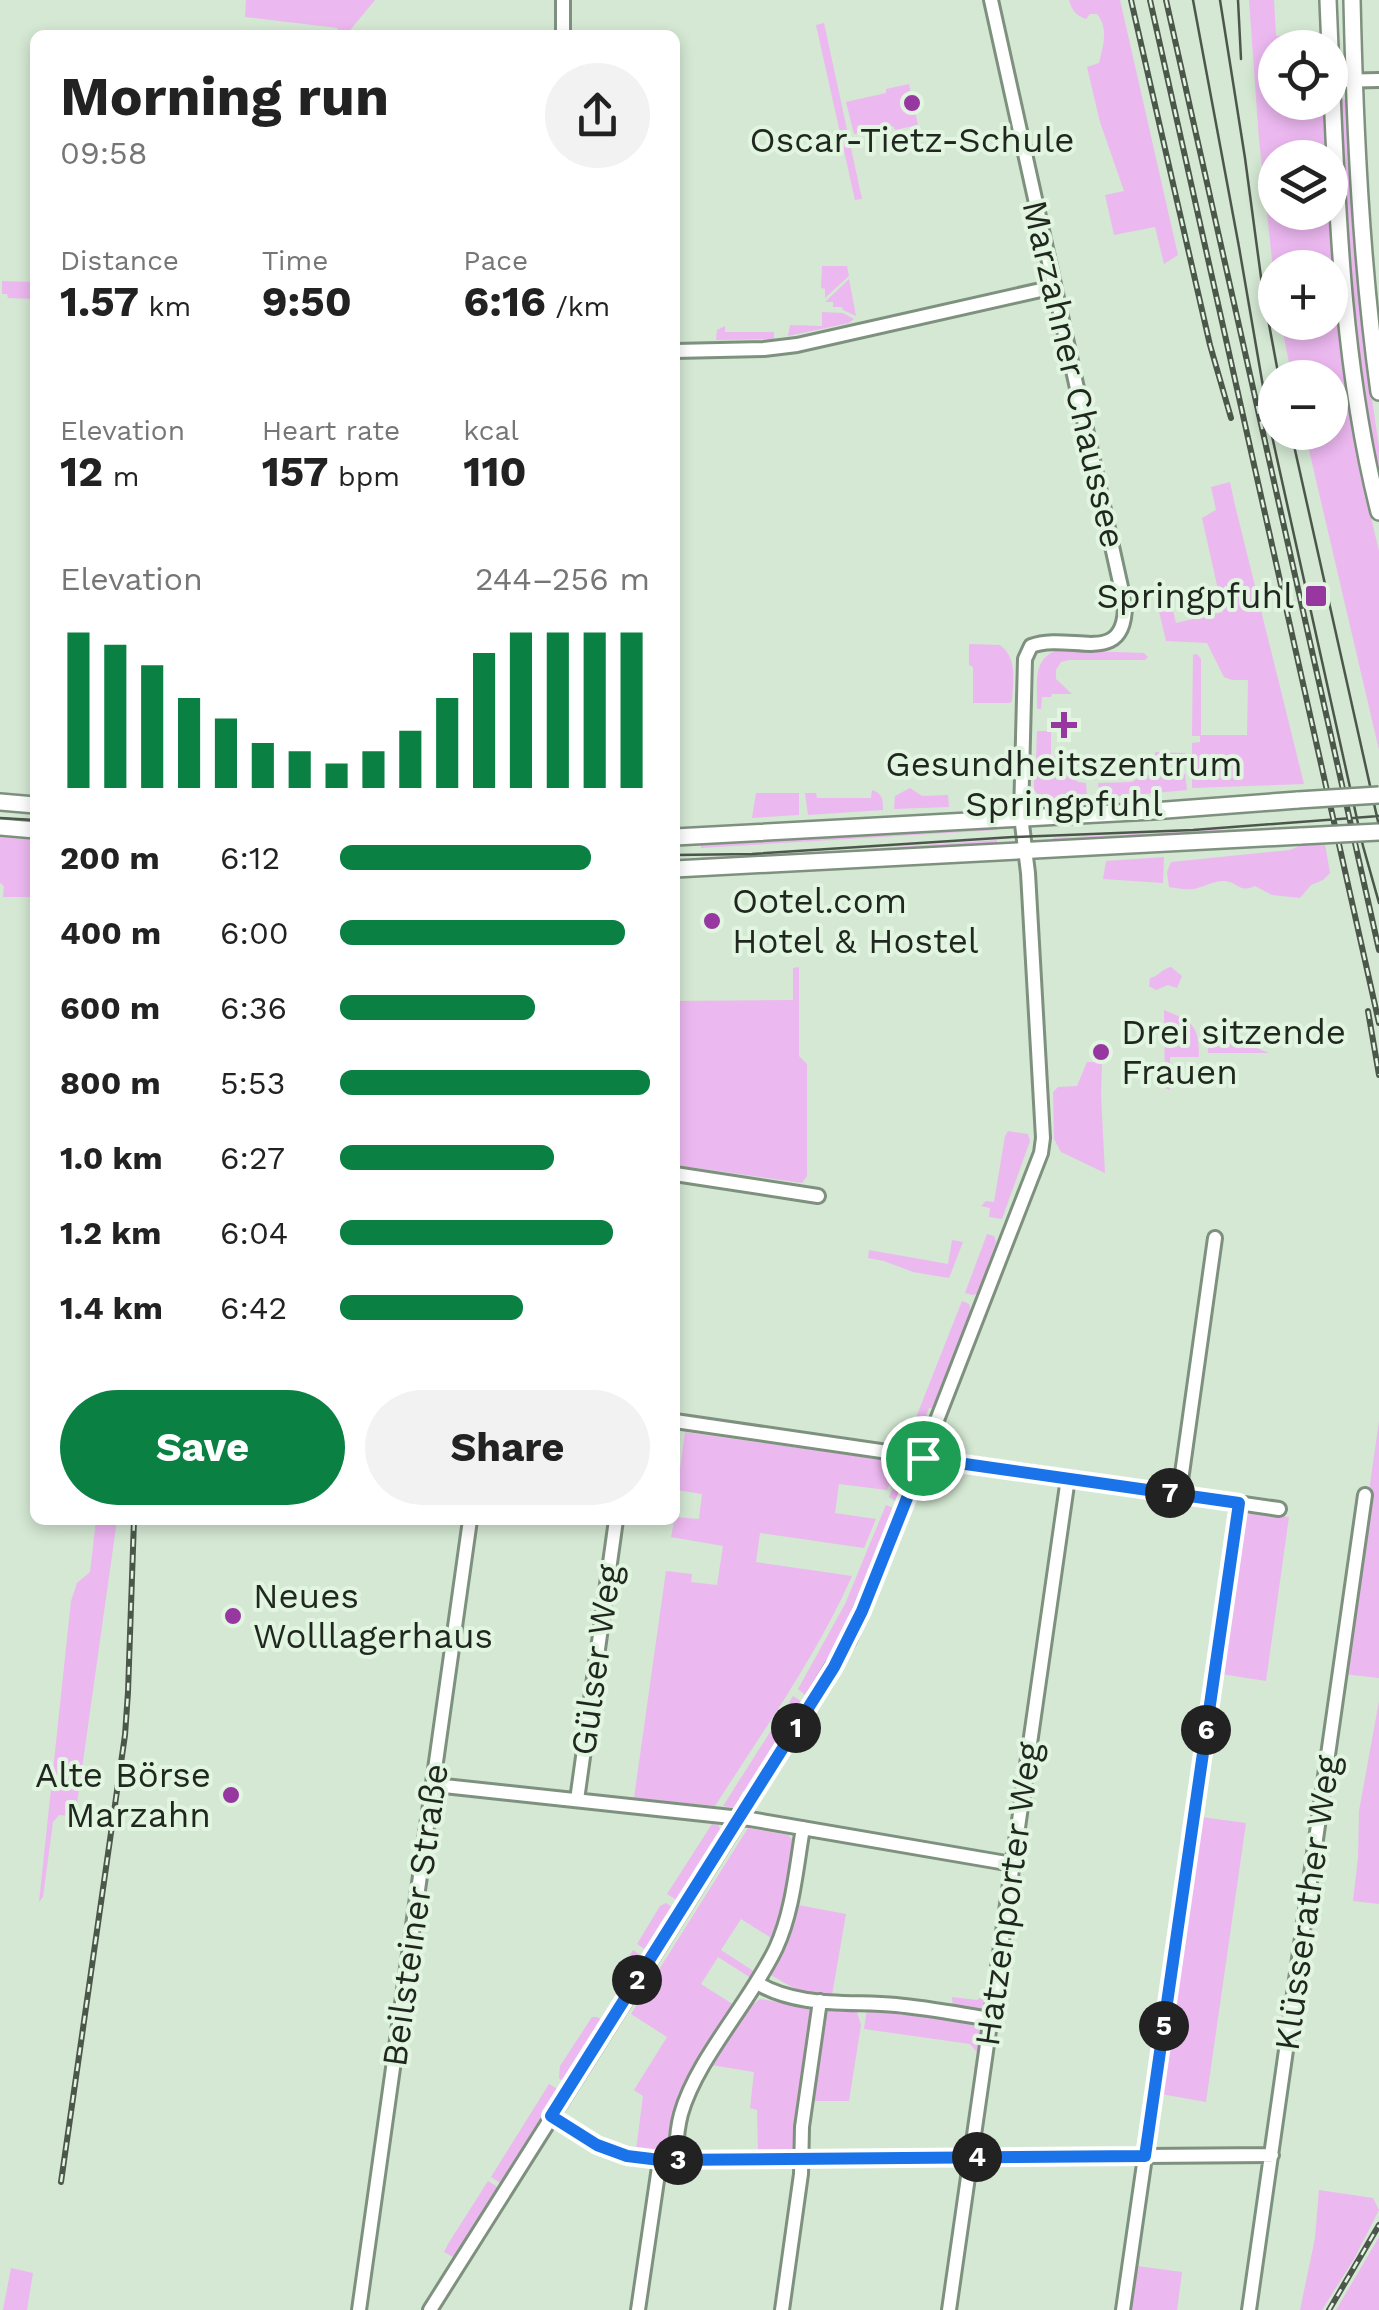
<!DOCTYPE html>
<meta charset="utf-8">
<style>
:root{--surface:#fff;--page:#f2f2f2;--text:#222;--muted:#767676;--accent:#0b8043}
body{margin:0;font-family:"Work Sans",sans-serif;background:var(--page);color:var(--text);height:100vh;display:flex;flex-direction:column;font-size:38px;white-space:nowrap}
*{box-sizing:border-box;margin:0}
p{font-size:32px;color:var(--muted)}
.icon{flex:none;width:55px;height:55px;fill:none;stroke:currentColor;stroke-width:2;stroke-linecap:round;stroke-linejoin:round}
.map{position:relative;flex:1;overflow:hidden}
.side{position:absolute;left:30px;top:30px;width:650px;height:1495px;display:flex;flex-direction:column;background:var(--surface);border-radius:15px;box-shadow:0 5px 15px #0003}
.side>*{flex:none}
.buttons{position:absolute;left:1258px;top:30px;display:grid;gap:20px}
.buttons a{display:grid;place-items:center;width:90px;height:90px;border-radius:50%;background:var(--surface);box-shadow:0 5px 15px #0003;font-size:50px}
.pin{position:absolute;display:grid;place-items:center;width:85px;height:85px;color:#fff;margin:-42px;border:5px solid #fff;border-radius:50%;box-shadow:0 2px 10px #0007}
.km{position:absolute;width:50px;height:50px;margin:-25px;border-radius:50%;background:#222;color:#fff;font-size:28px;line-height:50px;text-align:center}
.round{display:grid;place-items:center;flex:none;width:105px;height:105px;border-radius:52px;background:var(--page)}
.summary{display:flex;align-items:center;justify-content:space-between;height:170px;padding:0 30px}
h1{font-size:55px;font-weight:700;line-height:75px}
.metrics{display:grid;grid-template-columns:repeat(3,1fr);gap:15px;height:170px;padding:10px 30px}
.metrics div{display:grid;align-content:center}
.metrics b{font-size:42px;font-weight:700}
.metrics small{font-size:28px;font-weight:400}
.metrics p{font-size:28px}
.chart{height:280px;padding:20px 30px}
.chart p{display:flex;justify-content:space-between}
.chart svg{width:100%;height:180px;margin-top:10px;stroke:var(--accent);stroke-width:6}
.primary-button{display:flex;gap:20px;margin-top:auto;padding:20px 30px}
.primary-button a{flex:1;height:115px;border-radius:60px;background:var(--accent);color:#fff;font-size:40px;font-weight:700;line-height:115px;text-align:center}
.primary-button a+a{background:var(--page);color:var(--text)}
ul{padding:0 30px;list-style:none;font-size:32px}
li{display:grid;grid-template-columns:160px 120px 1fr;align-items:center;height:75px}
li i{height:25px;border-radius:12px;background:var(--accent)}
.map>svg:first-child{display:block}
.green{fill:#ecb8f0}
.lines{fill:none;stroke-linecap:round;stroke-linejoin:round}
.minor-casing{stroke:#7e917e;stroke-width:18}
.major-casing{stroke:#7e917e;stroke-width:20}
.minor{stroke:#fff;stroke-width:12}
.major{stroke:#fff;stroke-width:15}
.tram{stroke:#4c574c;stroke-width:2.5}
.rail-casing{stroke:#4c574c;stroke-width:6}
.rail{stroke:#e1f5e1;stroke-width:2.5;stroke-dasharray:8;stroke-linecap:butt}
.major-bridge-casing{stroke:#7e917e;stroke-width:20;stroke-linecap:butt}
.major-bridge{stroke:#fff;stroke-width:15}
.route-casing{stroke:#fff;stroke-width:20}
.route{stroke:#1a73e8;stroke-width:12}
.poi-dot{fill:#9738a0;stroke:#e1f5e1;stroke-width:4}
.labels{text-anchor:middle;stroke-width:8;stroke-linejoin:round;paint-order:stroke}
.poi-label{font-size:35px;fill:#1f271f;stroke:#e1f5e1;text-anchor:start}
.street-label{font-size:35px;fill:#1f271f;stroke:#e1f5e1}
</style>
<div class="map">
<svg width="1379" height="2310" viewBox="0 0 1379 2310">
<rect width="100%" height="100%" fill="#d4e8d3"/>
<!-- green -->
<path class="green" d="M246,0h129l-29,35h-12l4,-7 -93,-11z
M1069,0h51l58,255 -14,9 -9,-37 -41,8 -9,-40 19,-4 -24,-69 -13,-55 12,-4c4,-17 10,-34 -2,-49h-7l-4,5c-10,-4 -14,-8 -17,-19z
M1249,0h25l2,36 44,-1v12l-45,1v54l47,1 4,54 -51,1v54l55,1 14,159 17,103 18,76v199l-74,-317 25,-1v-54l-38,-1 -11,-54 49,-1v-54h-55v19l-16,-147z
M824,23l38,176 -7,1 -39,-175z
M909,84l9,41 -23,5 -2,-4 -39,8 -8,-32 40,-9v-4z
M1340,98l6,2 18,245 15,102v35c-17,-92 -27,-183 -34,-276 -3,-35 -9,-74 -5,-108z
M822,266h25l2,10 -24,22v-9l-4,-1z
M849,279l7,37 -13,-6 -1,-3h-9v-5h-8z
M2,281l33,1v17l-27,-1 -1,-4h-5z
M822,312l21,1 11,6 -5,4 -61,13 2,-11 32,1z
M725,326v6h49v7l-58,1 1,-10z
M1230,482l4,19 70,283 -112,4v-45l8,-1v-6h-8l1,-81 4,-1 4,5v76h46l1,-55h-16l-8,-3 -17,-34 -41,-2 -8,-34 13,-4 5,20 47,-11 -21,-94 14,-8 -5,-23z
M969,644l31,1c18,14 13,35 12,56l-2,2h-37v-36l-4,-2z
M1057,650l87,3 4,4 -3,3h-76l-8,2 -5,8v9l16,15h-20l-1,3h-9l-1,12h-4c1,-24 -6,-49 20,-59z
M1037,731h14v25h36v10l-49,-2 -2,-4z
M1155,752l30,1v12l-82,1v-9h52z
M1034,773l36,1 8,8 8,1 1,16h-45l-8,-9z
M1185,774l2,16 -87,8 -2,-15 34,-1 10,-7z
M910,788l12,8 26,-1 1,12 -55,2 1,-13z
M872,790c11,4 11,9 11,20l-75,5 -3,-22h11l1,5h54z
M756,793h43v22l-47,3z
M996,823l1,7 -296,18 -1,-7z
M1239,829v5l-185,11 -1,-7z
M0,837l35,3v57h-32l1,-11 -4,-3z
M997,840v4l-76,4 -24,5 -196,10v-6l79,-2z
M1325,844l5,29 -7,7 -12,5 -11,13 -28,-3 -17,-9c-16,7 -16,-3 -30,-5 -10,-1 -21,6 -32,8 -8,1 -16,-1 -24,-2l-2,-15 4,-10 119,-12 12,-5z
M1164,857l-1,26 -60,-4 3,-18z
M799,967v89l8,8v112l-5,7 -127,-18v-164l118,-1v-32z
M1171,967l11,9 -5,12 -9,-3 -12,5 -7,-4 1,-8c8,-1 11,-9 21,-11z
M1164,1010c29,12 35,15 35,47h-29v33l-5,-2z
M1207,1028l62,25h-61z
M1087,1062h15l-1,32 4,79 -44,-21 -7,-13 -1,-47 5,-5 19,-1z
M1008,1131l20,3 2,7 -28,78 -13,-2 1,-9 -9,-2 5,-5 8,1 11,-66z
M987,1234l7,2 2,6 -18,52 -6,1 -7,-2z
M952,1240l11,2 -14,36 -36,-6 -29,-11 -16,-3 1,-8 79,14z
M962,1301l7,3 2,7 -38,97h-4l-3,7 3,2 -12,32 -13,-1z
M1379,1421v257l-36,-4z
M685,1432l213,30 -11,28 -48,-6 -4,29 41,6 -12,29 -104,-15 -4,29 96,14c-36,81 -89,155 -137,230l-81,-8 32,-227 26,3 -1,8 26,3 6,-39 -52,-9 4,-20 24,2 3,-25 -25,-4z
M903,1462l7,1 3,3 -14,37 -10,-6z
M886,1505l10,4 -51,128 -35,59 -5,-1 -7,-6 47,-85z
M1253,1512l36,5 -23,164 -45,-7 22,-156z
M96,1520h21l-41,291 -7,5 -10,-1 -6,7 -10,75 -4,5 32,-301 6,-18 13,-11z
M793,1696l12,8 -48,76 -3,-2 -9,14 -2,-1 -8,17 -12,-2z
M1379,1701v203l-26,-3 5,-43 1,-47z
M1201,1817l45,6 -40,279 -45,-8z
M712,1824l6,1 5,9 -43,68 -13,-8z
M748,1828l40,7 6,6 -12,73 -9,25 -32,-20 -20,31 34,22 -4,6 -33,-21 -17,27 33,21c-28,43 -63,86 -64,139l-7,9 -27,-3 7,-54 -9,-6 33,-53 -36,-23z
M666,1903l9,6 -26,43 -12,-8 23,-38z
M798,1905l48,9 -14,81 -31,-3 -32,-18 22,-40z
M633,1950l12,8 -17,26 -11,-9z
M987,1981h5l-6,31 -2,1 -31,-5 -1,-11 25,3 8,-6z
M760,1999l47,8 6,8 -18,136 -37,1 -1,-42 -7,-2 4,-36 -43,-7 37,-57z
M874,2007l106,15 4,6 -6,43 -4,-1 3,-18 -7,-8 -106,-15 3,-21z
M829,2009l28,3 4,13 -12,76h-39l12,-88z
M592,2017h5l8,4 -40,62 -6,-5 1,-12z
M549,2084l12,7 -59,93 -11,-7z
M488,2181l11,7 -44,70 -11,-6 4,-8z
M1319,2190l54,8 6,12 -25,49 -32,51h-22l15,-72z
M1379,2237v73h-43z
M1137,2266l45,6 -5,38h-47z
M11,2268l22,5 -6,37h-24z"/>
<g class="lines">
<defs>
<path id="minor" d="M563,0v35
M1331,81l48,-1
M675,351l89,-2 33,-4 257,-58
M675,1174l143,22
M675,1421l604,88
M1179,1495l36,-257
M435,1785l315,34 262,45
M577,1800l39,-280
M757,1983c41,25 93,18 139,22 32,3 63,9 95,14
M551,2117l46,28 30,11 33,4 612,-5
M677,2160c-1,-15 0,-31 4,-46 16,-56 69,-111 95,-166 17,-37 20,-79 27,-120
M359,2310l111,-790
M430,2310l297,-471 122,-199 51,-125 141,-362 2,-15 -15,-265 -7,-57 4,-157 6,-13c39,-15 94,23 94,-41l-134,-605
M638,2310l22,-150
M782,2310l19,-136 1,-47 18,-126
M949,2310l119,-832
M1123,2310l116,-807
M1249,2310l116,-815"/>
<path id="major" d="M1328,0l2,48
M1352,0c3,131 9,262 27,392
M1330,48c7,154 11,314 49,464
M0,802l35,3
M0,827l35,3
M675,837l478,-26 145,-11
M675,869l626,-33"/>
</defs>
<!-- minor casing -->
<use href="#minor" class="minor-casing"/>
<!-- major casing -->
<use href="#major" class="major-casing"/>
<!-- minor -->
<use href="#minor" class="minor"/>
<!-- major -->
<use href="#major" class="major"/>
<!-- tram -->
<path class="tram" d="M1193,0l46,247 31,180 93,419 16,57
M1220,0l25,158 18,134 16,86
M1238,0l3,59
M1291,432l88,394
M0,818l35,2
M675,855l77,-1 261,-17 180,-7 186,-14"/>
<defs>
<path id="rail" d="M1131,0l79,345 21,73
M1150,0l229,1023
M1166,0l213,950
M1368,1011l11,64
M61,2182l64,-447 3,-43 6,-172
M1329,2310l50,-85"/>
</defs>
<!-- rail casing -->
<use href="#rail" class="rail-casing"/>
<!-- rail -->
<use href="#rail" class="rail"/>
<defs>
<path id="major-bridge" d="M1298,800l81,-5
M1301,836l78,-4"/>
</defs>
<!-- major-bridge casing -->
<use href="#major-bridge" class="major-bridge-casing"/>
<!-- major-bridge -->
<use href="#major-bridge" class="major-bridge"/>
</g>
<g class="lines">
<defs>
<path id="route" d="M923,1458l316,45 -94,653 -485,4 -33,-4 -30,-11 -46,-29 283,-449 28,-56z"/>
</defs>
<!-- route casing -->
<use href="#route" class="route-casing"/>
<!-- route -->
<use href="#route" class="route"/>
</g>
<!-- markers -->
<g class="poi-dot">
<circle cx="912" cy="103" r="10"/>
<rect x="1304" y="584" width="24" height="24" rx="5"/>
<path d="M1059 710h10v10h10v10h-10v10h-10v-10h-10v-10h10z"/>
<circle cx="712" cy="921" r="10"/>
<circle cx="1101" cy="1052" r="10"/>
<circle cx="233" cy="1616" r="10"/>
<circle cx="231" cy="1795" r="10"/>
</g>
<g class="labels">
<!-- poi labels -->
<g class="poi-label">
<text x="912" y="152" text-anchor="middle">Oscar-Tietz-Schule</text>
<text x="1294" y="608" text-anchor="end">Springpfuhl</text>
<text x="1064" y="776" text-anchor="middle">Gesundheitszentrum<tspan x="1064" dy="40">Springpfuhl</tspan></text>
<text x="732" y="913">Ootel.com<tspan x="732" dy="40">Hotel &amp; Hostel</tspan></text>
<text x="1121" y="1044">Drei sitzende<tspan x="1121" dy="40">Frauen</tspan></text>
<text x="253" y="1608">Neues<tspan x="253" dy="40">Wolllagerhaus</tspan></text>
<text x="211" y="1787" text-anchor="end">Alte Börse<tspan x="211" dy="40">Marzahn</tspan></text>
</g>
<!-- street labels -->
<g class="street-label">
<text transform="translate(1074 374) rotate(77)" y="12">Marzahner Chaussee</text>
<text transform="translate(596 1660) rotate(-82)" y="12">Gülser Weg</text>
<text transform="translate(1008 1894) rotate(-82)" y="12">Hatzenporter Weg</text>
<text transform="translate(1307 1903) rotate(-82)" y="12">Klüsserather Weg</text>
<text transform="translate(415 1915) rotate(-82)" y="12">Beilsteiner Straße</text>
</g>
</g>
</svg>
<div class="buttons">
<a><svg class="icon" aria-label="locate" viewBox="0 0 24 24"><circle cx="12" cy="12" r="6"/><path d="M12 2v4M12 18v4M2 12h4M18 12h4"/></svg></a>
<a><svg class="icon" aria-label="layers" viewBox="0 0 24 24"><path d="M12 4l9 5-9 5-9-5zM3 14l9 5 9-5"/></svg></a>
<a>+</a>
<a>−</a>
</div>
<div class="pin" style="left:923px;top:1458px;background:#1e9e55"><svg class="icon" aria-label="arrive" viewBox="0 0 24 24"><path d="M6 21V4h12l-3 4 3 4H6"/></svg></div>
<b class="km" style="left:796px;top:1728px">1</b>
<b class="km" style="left:637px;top:1980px">2</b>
<b class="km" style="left:678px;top:2160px">3</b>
<b class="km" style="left:977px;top:2157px">4</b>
<b class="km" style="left:1164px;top:2026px">5</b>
<b class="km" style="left:1206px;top:1730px">6</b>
<b class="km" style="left:1170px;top:1493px">7</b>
<section class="side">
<div class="summary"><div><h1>Morning run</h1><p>09:58</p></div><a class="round"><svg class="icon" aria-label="share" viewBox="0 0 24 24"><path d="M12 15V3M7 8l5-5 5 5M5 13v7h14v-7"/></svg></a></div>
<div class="metrics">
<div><p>Distance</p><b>1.57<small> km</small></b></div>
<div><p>Time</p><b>9:50</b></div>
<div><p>Pace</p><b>6:16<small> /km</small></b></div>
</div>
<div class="metrics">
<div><p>Elevation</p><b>12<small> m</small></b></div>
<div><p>Heart rate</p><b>157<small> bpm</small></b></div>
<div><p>kcal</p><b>110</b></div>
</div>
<div class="chart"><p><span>Elevation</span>244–256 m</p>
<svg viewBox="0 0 160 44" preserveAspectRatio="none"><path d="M5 44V6M15 44V9M25 44V14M35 44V22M45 44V27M55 44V33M65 44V35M75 44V38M85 44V35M95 44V30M105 44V22M115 44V11M125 44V6M135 44V6M145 44V6M155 44V6"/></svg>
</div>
<ul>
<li><b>200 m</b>6:12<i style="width:81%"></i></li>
<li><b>400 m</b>6:00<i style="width:92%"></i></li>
<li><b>600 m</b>6:36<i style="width:63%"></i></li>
<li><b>800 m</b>5:53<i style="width:100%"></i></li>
<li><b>1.0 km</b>6:27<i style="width:69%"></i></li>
<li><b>1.2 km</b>6:04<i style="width:88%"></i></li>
<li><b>1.4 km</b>6:42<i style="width:59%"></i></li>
</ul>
<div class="primary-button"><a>Save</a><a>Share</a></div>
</section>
</div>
